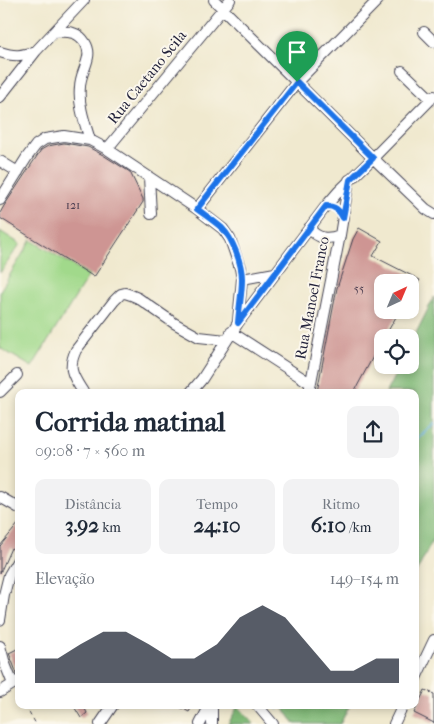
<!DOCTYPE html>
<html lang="pt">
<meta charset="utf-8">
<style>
:root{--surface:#fff;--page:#f2f2f3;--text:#1f2937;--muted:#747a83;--accent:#111827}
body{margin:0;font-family:"IM FELL French Canon",serif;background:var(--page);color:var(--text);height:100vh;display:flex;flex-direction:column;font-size:19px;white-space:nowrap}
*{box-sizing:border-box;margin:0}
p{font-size:16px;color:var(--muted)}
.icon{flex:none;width:28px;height:28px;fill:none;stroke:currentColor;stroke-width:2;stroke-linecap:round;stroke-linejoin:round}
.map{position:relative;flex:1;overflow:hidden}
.side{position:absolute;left:15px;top:389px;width:404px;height:320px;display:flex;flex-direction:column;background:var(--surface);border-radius:10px;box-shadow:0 2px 8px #0003}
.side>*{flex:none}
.needle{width:32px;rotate:44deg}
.controls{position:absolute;left:374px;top:274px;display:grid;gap:10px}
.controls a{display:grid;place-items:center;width:45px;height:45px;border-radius:10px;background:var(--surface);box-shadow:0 2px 8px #0003;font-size:25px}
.pin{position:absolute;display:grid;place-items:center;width:42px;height:42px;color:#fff;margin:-51px -21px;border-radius:50% 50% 50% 0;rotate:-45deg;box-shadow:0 0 5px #0007}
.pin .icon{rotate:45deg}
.round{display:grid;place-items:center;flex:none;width:52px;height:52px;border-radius:10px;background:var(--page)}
.head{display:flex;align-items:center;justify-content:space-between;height:85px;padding:0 20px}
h1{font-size:28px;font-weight:800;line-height:38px}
.metrics{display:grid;grid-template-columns:repeat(3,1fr);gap:8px;height:85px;padding:5px 20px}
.metrics div{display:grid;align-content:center;border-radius:10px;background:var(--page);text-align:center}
.metrics b{font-size:21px;font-weight:800}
.metrics small{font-size:14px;font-weight:400}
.metrics p{font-size:14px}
.chart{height:140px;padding:10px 20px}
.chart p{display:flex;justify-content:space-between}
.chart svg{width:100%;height:90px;margin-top:5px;fill:var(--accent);opacity:.7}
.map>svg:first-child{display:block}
.green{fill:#a1d98b;stroke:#627e63}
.forest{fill:#80b977;stroke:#516e59}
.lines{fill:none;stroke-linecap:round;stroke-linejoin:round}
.stream{stroke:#62adda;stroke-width:2.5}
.building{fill:#ce9593}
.minor-casing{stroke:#414051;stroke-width:12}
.path{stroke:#414051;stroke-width:1;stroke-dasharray:4 4;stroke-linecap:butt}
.minor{stroke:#fff;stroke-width:10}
.route-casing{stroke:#fff;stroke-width:10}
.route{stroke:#1a73e8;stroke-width:6}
.labels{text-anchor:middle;stroke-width:4;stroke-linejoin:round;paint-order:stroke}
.number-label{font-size:12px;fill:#4d3f51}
.street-label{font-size:15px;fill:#22223b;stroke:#fbf7ec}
</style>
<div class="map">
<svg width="434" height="724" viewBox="0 0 434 724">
<rect width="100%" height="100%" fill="#fbf7ec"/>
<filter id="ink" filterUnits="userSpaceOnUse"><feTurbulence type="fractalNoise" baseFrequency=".02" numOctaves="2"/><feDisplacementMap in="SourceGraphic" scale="10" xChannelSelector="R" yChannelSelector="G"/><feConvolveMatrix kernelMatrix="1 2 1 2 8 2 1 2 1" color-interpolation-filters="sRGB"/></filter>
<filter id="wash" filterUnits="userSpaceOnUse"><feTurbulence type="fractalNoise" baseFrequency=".0096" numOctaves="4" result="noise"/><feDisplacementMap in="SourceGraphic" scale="20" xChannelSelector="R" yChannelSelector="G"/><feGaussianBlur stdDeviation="1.12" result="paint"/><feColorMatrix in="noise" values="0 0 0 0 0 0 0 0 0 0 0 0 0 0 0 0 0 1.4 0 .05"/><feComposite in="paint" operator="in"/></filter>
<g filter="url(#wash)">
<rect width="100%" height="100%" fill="#f0e9cf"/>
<!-- green -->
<path class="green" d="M0,231l20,13 -20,29z
M31,240l58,35 -57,92 -32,-19v-57z"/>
<!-- forest -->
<path class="forest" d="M434,297v241l-19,37v-183h-29l14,-27h10v-20z
M281,705h69l-10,19h-45z
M238,706l16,18h-26z"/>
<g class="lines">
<!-- stream -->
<path class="stream" d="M415,440l19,-16
M278,709l1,-4"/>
</g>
<g id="blocks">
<!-- building -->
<path class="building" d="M64,143l24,4 15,8 27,17 13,27v3l-49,75 -94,-59v-5l4,-7 37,-56 7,-4z
M359,228l23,13 -9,15 47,24 -10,15v-13h-28v28h18l-16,28h-2v2l-28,52h-37l20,-104 16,-49z
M19,523v24l-3,4 -5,-3 -11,25v-27z
M19,648v26h-2l-8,-21z
M425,690l9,4v29l-20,-10z
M73,705h10l4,8 -6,5z
M176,705h17l-4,7z"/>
</g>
</g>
<g filter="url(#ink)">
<use href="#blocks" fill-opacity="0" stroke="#414051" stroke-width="1"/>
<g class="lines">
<defs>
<path id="minor" d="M214,0l159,158 53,51 8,5
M54,32c6,0 13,-1 19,1 10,3 17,14 15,24 -2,11 -8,19 -8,30 -2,18 5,36 10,53
M424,32l10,10
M0,52c15,5 21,4 36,-1
M402,71l29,28
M0,97l36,-46 48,-51
M107,149l123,-149
M0,161l18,11
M149,177l2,37
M0,200l27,-43 9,-12 9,-6 19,-3 26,4 17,9 90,60 26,20 7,10 10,29 2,11 -4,42
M197,209l100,-127 81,-82
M309,228c9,11 18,12 31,7
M242,279l33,-6
M231,332l79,51
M0,392l17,-17
M83,392c-10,-16 -16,-23 -7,-42l38,-49 7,-7 4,-1 6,2 7,3 36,25 25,14 27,3
M191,392l11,-13 36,-56 88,-117 13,-15 34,-33 61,-62
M309,392l31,-157 9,-55
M0,497l19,11
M0,620l4,-25 5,-20 10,-17
M0,646l5,18 8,20
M415,680l19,-40
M0,692l18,-11
M212,705v19
M257,705l16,19
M100,724l13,-19
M200,724l10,-19
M394,724l9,-19"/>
</defs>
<!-- minor casing -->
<use href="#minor" class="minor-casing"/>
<!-- path -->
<path class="path" d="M25,705l11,19"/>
<!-- minor -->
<use href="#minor" class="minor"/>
</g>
</g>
<g class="lines" filter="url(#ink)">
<defs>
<path id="route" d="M297,82l76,76 -23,22 -7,38c-4,-8 -8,-12 -17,-12l-88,117c1,-15 4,-30 4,-44 0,-15 -9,-40 -20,-51 -8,-7 -17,-13 -25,-19z"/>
</defs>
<!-- route casing -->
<use href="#route" class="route-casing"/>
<!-- route -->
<use href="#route" class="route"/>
</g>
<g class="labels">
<!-- number labels -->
<g class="number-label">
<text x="73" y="209">121</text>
<text x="359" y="293">55</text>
</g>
<!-- street labels -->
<g class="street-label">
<text transform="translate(147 77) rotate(-51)" y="5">Rua Caetano Scila</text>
<text transform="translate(312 298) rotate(-79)" y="5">Rua Manoel Franco</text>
</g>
</g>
</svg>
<div class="controls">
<a><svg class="needle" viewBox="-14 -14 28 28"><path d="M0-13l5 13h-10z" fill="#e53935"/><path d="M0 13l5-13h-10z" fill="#747a83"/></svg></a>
<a><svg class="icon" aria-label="locate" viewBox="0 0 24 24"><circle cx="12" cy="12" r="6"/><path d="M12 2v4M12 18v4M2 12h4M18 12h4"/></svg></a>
</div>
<div class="pin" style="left:297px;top:82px;background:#1e9e55"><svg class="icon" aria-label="arrive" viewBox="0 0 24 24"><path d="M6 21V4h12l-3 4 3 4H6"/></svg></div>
<section class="side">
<div class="head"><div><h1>Corrida matinal</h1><p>09:08 · 7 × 560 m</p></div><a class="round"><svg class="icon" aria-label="share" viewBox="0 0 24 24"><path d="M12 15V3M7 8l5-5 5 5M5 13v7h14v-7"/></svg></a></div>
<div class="metrics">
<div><p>Distância</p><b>3.92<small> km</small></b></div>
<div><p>Tempo</p><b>24:10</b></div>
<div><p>Ritmo</p><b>6:10<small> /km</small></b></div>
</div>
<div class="chart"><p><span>Elevação</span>149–154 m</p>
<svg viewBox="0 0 160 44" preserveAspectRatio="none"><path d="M0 44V32L10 32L20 25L30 19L40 19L50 25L60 32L70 32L80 25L90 12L100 6L110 12L120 25L130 38L140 38L150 32L160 32V44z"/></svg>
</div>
</section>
</div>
